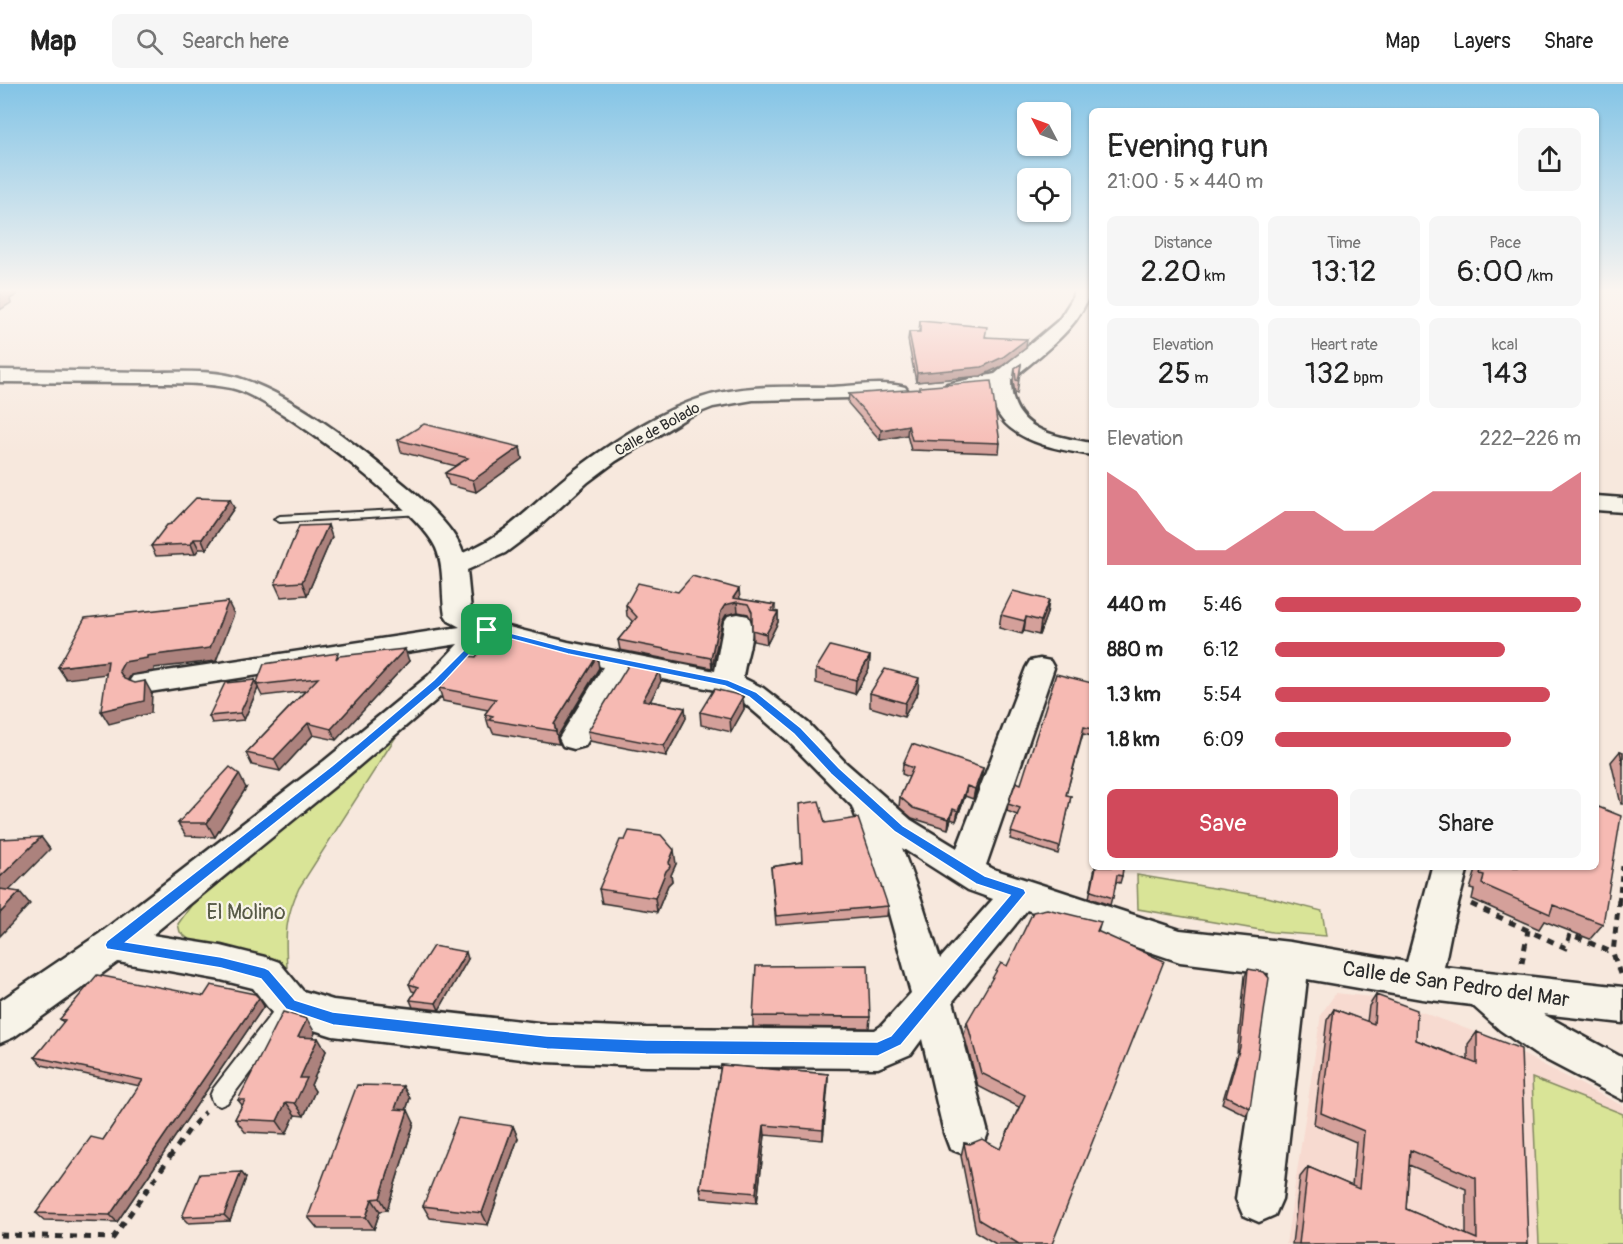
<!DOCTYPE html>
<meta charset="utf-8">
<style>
:root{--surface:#fff;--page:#f6f6f6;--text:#222;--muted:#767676;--line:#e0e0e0;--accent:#d1495b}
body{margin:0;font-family:Pangolin,sans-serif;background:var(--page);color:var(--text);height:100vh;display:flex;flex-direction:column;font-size:22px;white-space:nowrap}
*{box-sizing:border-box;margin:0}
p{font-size:20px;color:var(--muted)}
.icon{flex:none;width:33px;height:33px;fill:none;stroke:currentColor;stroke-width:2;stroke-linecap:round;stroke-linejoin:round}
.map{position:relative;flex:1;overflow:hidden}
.sheet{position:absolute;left:1089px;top:24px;width:510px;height:762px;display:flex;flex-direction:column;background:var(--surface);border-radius:9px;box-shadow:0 2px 4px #0004}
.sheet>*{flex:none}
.needle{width:39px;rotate:311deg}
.tools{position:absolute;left:1017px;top:18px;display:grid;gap:12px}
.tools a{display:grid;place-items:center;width:54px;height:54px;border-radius:9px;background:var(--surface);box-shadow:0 2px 4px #0004;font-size:30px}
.pin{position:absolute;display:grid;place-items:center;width:51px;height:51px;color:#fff;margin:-26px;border-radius:12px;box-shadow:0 3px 9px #0006}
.round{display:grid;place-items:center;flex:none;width:63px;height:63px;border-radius:9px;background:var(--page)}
.headline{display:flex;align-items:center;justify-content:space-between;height:102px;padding:0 18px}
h1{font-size:33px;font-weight:600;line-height:45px}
.metrics{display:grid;grid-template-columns:repeat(3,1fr);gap:9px;height:102px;padding:6px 18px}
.metrics div{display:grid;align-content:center;border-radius:9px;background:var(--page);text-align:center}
.metrics b{font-size:30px;font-weight:600}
.metrics small{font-size:16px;font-weight:400}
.metrics p{font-size:16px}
.chart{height:168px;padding:12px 18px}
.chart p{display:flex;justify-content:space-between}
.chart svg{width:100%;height:108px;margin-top:6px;fill:var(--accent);opacity:.7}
.button{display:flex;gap:12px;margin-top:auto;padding:12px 18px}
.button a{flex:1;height:69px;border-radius:9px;background:var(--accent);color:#fff;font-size:24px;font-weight:600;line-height:69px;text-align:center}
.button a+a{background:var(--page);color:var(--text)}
ul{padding:0 18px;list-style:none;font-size:20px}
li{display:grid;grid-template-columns:96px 72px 1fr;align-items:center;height:45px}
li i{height:15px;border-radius:8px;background:var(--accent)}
header{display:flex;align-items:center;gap:36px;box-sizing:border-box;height:84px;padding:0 30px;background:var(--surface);border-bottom:2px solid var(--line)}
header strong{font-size:28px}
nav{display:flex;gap:33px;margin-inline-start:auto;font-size:21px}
.search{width:420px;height:54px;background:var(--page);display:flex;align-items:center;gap:15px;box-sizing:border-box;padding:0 21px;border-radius:9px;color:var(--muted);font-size:22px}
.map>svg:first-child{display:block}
.built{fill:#f7dad0}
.green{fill:#d9e497;stroke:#828861;stroke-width:1.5}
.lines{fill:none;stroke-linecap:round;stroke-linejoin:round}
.service-casing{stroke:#2b2b2b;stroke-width:4}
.minor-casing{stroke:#2b2b2b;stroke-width:5}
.path-far1{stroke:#2b2b2b;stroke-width:4.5;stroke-dasharray:5 5;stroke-linecap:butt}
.path{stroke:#2b2b2b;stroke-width:5;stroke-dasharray:7 7;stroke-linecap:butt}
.service{fill:#f7f3e8;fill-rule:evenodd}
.minor{fill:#f7f3e8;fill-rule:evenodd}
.wall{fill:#d4a09a;stroke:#2b2b2b;stroke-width:1.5;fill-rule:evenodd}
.shaded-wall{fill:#ac827d;stroke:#2b2b2b;stroke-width:1.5}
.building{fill:#f6bab3;stroke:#2b2b2b;stroke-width:1.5;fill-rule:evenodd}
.route{fill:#1a73e8;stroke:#fff;stroke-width:1.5;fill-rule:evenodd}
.labels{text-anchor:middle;stroke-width:4.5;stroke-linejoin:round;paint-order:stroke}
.far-street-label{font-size:15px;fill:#2b2b2b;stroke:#f7f3e8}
.near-park-label{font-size:21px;fill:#565946;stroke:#f7f3e8}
.near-street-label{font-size:21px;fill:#2b2b2b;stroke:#f7f3e8}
</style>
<header>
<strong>Map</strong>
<div class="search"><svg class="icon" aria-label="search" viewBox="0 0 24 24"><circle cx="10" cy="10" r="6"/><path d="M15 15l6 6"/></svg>Search here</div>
<nav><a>Map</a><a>Layers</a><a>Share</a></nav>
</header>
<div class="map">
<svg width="1623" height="1160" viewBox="0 0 1623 1160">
<rect width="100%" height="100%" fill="#f7e8dd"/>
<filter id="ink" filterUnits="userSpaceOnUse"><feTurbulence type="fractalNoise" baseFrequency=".0167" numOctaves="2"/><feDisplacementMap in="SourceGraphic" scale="12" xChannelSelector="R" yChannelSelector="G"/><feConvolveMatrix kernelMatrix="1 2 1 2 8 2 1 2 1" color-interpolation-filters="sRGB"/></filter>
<g filter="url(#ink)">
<!-- built -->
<path class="built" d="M1336,909l35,4 54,16 68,26 130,67v138h-337l35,-230z"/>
<!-- green -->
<path class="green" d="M397,651l-98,153c-14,30 -14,47 -12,79l-96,-26 -11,-9 -2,-8 17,-24z
M1137,791l130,22 55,14 4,25 -54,-4 -134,-23z
M1532,994l91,36v130h-84z"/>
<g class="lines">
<defs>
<path id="service" d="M418,425l4,1v4l-142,8 -6,-3 6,-3z
M289,913l7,3 2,6 -2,6 -69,91 -7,3 -7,-3 -3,-7 3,-7 69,-89z"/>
<path id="minor" d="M1074,206h16c-8,38 -51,65 -79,90 -1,49 41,56 81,63v12c-38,-6 -101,-16 -100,-67l-38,6 -7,-2 -3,-4 3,-4 48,-10 64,-54 13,-21z
M0,286c50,1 100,1 150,2 30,0 66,-3 95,8 47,16 107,61 145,93 23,18 64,52 73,80 50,-21 71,-52 112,-83 36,-27 83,-58 126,-72 42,-14 88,-11 131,-11 23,-1 51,-6 73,0l3,4 -3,4 -7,2 -145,3 -40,7 -25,10 -72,44 -28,21 -55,50 -28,21 -38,17 4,41 26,13 71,18 147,29 9,-49 4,-6 10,-2 10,2c10,16 -4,44 -5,62l20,10 45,35 38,40 65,57 46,28 69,-180 4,-7 10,-2 10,2 4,7 -68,197 7,4 187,61 110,12 117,20 25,-95h36l-16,60 -8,40 179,20v36l-80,-9 80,44v42l-88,-46 -35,-24 -28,-25 -50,-6 -115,-20 -25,220 -7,16 -16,7 -16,-7 -7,-16 33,-226 -89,-11 -153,-52 -74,91 35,132 -6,16 -16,6 -16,-6 -6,-16 -22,-94 -11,15 -33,14 -232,-2 -99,-4 -214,-26 -57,-18 -23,-30 -32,-8 -103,-18 -104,75 -14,6v-42l99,-67 225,-173 104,-85 30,-32 -315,49 -10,-3 -5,-7 5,-7 327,-49 -11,-6 -4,-6c-4,-22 0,-46 -9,-67 -16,-38 -164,-152 -205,-160 -31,-6 -63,-5 -95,-5 -45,0 -91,-1 -136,-1zM493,556l110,27 -44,71 4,8 11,3 11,-3 44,-74 91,19 23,11 43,37 66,67 33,93 26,94 -30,33 -6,4 -229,-2 -99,-4 -214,-24 -30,-9 -24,-29 -14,-5 -44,-11 -69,-11 194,-158 102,-87zM902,764l66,42 25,9 -53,60 -19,-60z
M1596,412l27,2v14l-27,-2z"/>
</defs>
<!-- service casing -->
<use href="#service" class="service-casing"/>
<!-- minor casing -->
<use href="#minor" class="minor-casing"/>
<!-- path-far1 -->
<path class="path-far1" d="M1619,817l4,-38"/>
<!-- path -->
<path class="path" d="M1619,815l-6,54 7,21
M1471,820l95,44 4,-14 43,19
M1522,879l6,-33
M0,1151l113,3 76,-108 16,-18"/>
<!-- service -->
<use href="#service" class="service"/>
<!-- minor -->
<use href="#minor" class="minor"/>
</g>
<!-- wall -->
<path class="wall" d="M920,237l66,16 40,11 -24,18 -21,10 -65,6 -8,-42 1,-8h10z
M1021,280l-4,30 -2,-1 -2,-12 2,-13z
M849,310l151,49 -1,10 -88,-3 -4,-15 -27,5 -32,-37z
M398,356l122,7 2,12 -46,33 -27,-7 -4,-12 11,-7 -55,-14z
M234,424l-28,41h-7l-4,5 -39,2 -5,-10 20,-22z
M332,453l-25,58 -26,2 -6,-13z
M678,508l62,7 35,6v6l3,1v10l-11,22 -14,-3 -1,-20 -4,-7 -10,-2 -12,3 -4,7 -10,46 -92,-18 -2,-10 15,-18 -6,-6 -1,-11z
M1049,516l-2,13 -8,22 -15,-4 -2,3 -23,-6 2,-13z
M492,565l105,7 2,12 -42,69 2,7 -66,-11 -2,-5 -2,-1 -4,-13 3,-4 -45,-9 -4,-13 37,-31z
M340,572l69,5 -73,79 -23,-5 -33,36 -28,-6 -6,-12 59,-62 -43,5 -4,-8 -14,32 -32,3 -3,-7 46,-36 2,4z
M870,572l-1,13 -14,25 -39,-11v-14z
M661,597l-11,20 35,7 1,10 -20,38 -76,-15 -2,-10z
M1092,599v53l-9,-2 -17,61 5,1 -13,58 -48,-15 7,-24 -10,-4 1,-7 13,-20z
M918,608l-14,25 -34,-10v-14z
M743,612l1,13 -13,23 -30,-7 -1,-13z
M1620,667l3,1v52h-2l-10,-42z
M903,680l80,4 -2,10 -8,21 -8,-3 -9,25 -5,-2 -3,10 -36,-11 -13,-11 1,-10 9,-20 -7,-3z
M246,704l-31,49 -29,-1 -8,-13z
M825,739l63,83 -1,10 -111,9 -5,-58 30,-5z
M676,780l-5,11 1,6 -4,4 -11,27 -55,-9 -3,-14z
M1095,783h28l-1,9 -2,7 -4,-1 -6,23 -21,-7z
M1477,783h119l7,57 -13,15 -46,-18 -5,8 -67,-30 2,-9 -4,-1z
M1101,838l-3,10 -46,312h-56l-20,-12 -15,-76 3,-13 36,6 19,-42 -41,-21 -14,-51 3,-13 40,-56z
M468,875l-29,51 -26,-3 -3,-7 5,-8 -3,-1 -3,-7z
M1248,885l2,139 -4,7 -24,-12 15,-49 8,-78z
M1376,911l40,45 52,20v-16l9,-12 51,212h-236l8,-67 8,-10 44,19 4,-44 -42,-18 13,-104 7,-11 33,13 2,-16zM1409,1081l57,24v46l-60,-26z
M204,912l55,2 5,8 -147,216 -73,-2 -8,-7 67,-73 37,-54 -98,-21 -7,-8 29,-34 -4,-4z
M753,932l117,1 -1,11 -116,-1z
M315,949l-3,5 14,13 -15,34 4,6 -11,25 -9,-1 -9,19 -41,-2 -10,-13 7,-14 -4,-5z
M721,981l107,9 -5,66 -58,-5 -8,68 -55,-5 -2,-10z
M410,1014l-4,12 8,13 -27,87 -7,1 -6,18h-56l-10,-12z
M513,1042l5,12 -30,87 -58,-7 -7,-12z
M241,1088l5,6 -16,43 -42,2 -6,-6z"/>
<!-- shaded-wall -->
<path class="shaded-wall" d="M0,206h15l2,5 -7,4 1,4 -11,7z
M1027,255l-1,9 -24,18 -21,10 -65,6 1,-9z
M908,341l-1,10 -27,5 1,-10z
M520,363l2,12 -46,33 -3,-12z
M230,415l4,9 -28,41 -4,-10z
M328,441l4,12 -25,58 -5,-13z
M194,455l5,10 -4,5 -4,-10z
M739,505l1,10 -3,3 1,10 -12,3 -4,7 -10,46 -1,-10 10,-47 4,-6 8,-7z
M1049,516l-2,13 -8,22 2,-14z
M228,518l6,12 -18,47 -62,7v3l-23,4 -5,8 -7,-12 5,-9 23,-6z
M778,528v10l-11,22 -1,-10z
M1026,533l-2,14 -2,3 3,-13z
M405,565l4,12 -73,79 -5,-11z
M597,572l2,12 -42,69 2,7 -5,-20z
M870,572l-1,13 -14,25 1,-14z
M108,577l7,12 -49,6 -8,-12z
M659,587l2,10 -16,30 -2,-11z
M919,594l-1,14 -14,25 1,-14z
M255,596l3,8 -14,32 -4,-7z
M145,597l7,13 -1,19 -42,11 -8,-13z
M743,612l1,13 -13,23 -1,-13z
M685,624l1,10 -20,38 -2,-10z
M308,639l5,12 -33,36 -6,-12z
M983,684l-2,10 -8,21 2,-10z
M239,690l7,14 -31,49 -8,-14z
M967,702l-2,10 -9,25 2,-10z
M953,725l-2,10 -3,10 1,-10z
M41,753l9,12 -50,51v-23z
M674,766l2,14 -5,11 1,6 -4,4 -11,27 -2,-14z
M20,808l10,12 -30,32v-23z
M466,868l2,7 -29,51 -3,-7z
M259,914l5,8 -147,216 -7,-7z
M307,935l8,14 -8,17 -9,-13z
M318,954l8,13 -15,34 4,6 -11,25 -9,-13 5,-25z
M828,990v10l-5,56v-10z
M403,1002l7,12 -8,24 -7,-13z
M286,1018l9,13 -9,19 -9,-13z
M408,1026l6,13 -27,87 -7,-12z
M764,1041l1,10 -8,68 -1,-10z
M513,1042l5,12 -30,87 -6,-12z
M241,1088l5,6 -16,43 -6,-6z
M372,1115l8,12 -6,18 -8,-12z"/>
<!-- building -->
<path class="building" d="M920,237l67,6 -2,10 42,2 -24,18 -21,10 -65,6 -8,-41h11z
M1021,280l-3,17 -2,-1 -1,-12z
M991,297l9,62 -88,-3 -4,-15 -27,5 -32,-36 71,-5v-2z
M424,340l96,23 -47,33 -28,-7 23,-15 -70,-18z
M196,414l34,1 -28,40h-8l-3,5 -40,2 16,-21 4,-1z
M328,441l-26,57 -27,2 24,-58z
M692,492l47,13 -6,9 42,7 -4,6 7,1 -12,22 -14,-4v-18l-4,-8 -11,-2 -12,3 -4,6 -10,47 -93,-18 19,-23 -11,-12 12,-22 40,9z
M1013,507l36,9 -8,21 -15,-4 -1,4 -24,-6z
M228,518l-18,46 -63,8v2l-23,4 -5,9 5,8 11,4 10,-2 -1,20 -43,10 7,-50 -50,6 27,-49z
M506,554l32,3 59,15 -43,68 2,7 -67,-11 4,-4 -8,-2 11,-15 -57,-11 29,-32 8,1 6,-9 10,1 2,-3 5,1z
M830,562l40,10 -14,24 -40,-11z
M405,565l-74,80 -23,-6 -34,36 -28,-6 72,-75 -62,7 8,-21 74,-11 -2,6 3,-3z
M629,580l30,7 -16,29 42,8 -21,38 -76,-15z
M885,585l34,9 -14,25 -35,-10z
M1056,590l36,9v46l-8,-2 -18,68 5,1 -11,51 -49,-15 9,-24 -12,-4 8,-22 5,2z
M255,596l-15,33 -31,3 16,-33z
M714,605l29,7 -13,23 -30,-7z
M912,660l71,24 -8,21 -8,-3 -9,25 -5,-2 -4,10 -36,-11 -13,-11 13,-29 -10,-4z
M1620,667l3,1v13z
M230,683l9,7 -32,49h-29z
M819,717l6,22 33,-5 30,88 -112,10 -5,-49 31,-5 -3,-58z
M1596,722l25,10 -18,108 -50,-19 -3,9 -68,-30 2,-9 -4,-1 2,-7h114z
M629,747l32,4 13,15 -5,12 1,5 -4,4 -11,27 -56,-9 21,-49h5z
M41,753l-41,40v-38z
M1096,783h27l-1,9 -5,-1 -4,23 -22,-7z
M0,805l20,3 -20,21z
M1047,825l54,13 -4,9 67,30 -112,283h-33l-40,-24 -15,-77 6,1 12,-5 18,10 25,-54 -44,-22 -14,-51 34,-59 6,3 26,-54z
M433,862l33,6 -30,51 -26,-3 8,-13 -9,-3z
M868,881l2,52 -117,-1 3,-50z
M1248,885l16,3 5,6 -19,130 -24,-12 14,-49z
M97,891l107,21 7,-11 44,9 4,4 -149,217 -74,-2 55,-76 12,3 40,-60 -108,-23 30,-37 -5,-1z
M1376,911l41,15 -1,30 61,24v-32l44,17 7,195h-229l9,-77 51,22 5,-58 -43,-18 13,-104 40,15zM1410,1066l66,28 1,61 -71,-30z
M283,928l24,7 -9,18 20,1 -18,40h7l-12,25 -9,-1 -9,19 -42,-2 10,-19h-7z
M721,981l107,9 -5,56 -59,-5 -8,68 -56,-5z
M357,1001l46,1 -8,23 13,1 -28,88 -8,1 -6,18h-58z
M458,1034l55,8 -31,87 -59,-7z
M241,1088l-17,43 -42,2 18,-43z"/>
</g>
<!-- sky -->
<linearGradient id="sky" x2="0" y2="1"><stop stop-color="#83c4e6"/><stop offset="0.56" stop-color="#fbf5f0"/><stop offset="1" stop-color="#fbf5f0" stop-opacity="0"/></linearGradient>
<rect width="1623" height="369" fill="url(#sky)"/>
<!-- route -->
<path class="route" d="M487,543l81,21 160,32 28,12 45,36 38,40 64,58 82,50 39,13 2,4 -125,152 -23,11 -232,-2 -99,-5 -214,-24 -47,-16 -25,-30 -40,-11 -114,-19 -2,-4 2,-4 225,-175 102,-86zM489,549l79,21 157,32 24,11 45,37 37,40 64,58 81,52 34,11 -119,141 -14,6 -231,-2 -99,-4 -214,-24 -38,-12 -26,-30 -4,-2 -44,-11 -95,-15 213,-170 102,-87z"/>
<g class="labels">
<!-- far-street labels -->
<g class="far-street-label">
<text transform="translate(657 345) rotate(-29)" y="5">Calle de Bolado</text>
</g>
<!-- near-park labels -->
<g class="near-park-label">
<text x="246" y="835">El Molino</text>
</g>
<!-- near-street labels -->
<g class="near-street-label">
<text transform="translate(1456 900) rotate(8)" y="7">Calle de San Pedro del Mar</text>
</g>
</g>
</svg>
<div class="tools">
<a><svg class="needle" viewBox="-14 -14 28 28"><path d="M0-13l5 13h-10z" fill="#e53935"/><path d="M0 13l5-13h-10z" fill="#767676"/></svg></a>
<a><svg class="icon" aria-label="locate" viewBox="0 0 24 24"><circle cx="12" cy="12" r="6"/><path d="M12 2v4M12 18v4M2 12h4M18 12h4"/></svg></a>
</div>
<div class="pin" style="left:487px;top:546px;background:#1e9e55"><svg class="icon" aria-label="arrive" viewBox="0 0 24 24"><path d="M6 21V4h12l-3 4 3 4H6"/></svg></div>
<section class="sheet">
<div class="headline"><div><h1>Evening run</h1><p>21:00 · 5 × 440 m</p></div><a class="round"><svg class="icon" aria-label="share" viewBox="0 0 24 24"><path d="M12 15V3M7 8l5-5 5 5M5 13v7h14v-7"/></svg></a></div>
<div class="metrics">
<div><p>Distance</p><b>2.20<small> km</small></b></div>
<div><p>Time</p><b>13:12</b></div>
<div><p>Pace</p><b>6:00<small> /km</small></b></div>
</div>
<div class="metrics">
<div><p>Elevation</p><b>25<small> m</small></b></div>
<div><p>Heart rate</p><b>132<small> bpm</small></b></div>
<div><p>kcal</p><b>143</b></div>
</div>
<div class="chart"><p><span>Elevation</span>222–226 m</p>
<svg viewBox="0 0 160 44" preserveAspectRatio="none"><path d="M0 44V6L10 14L20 30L30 38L40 38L50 30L60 22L70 22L80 30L90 30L100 22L110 14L120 14L130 14L140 14L150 14L160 6V44z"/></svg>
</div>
<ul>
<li><b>440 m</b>5:46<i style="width:100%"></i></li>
<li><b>880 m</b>6:12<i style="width:75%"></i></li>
<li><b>1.3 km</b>5:54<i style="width:90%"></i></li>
<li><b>1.8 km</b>6:09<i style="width:77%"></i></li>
</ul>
<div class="button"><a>Save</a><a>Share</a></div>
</section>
</div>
